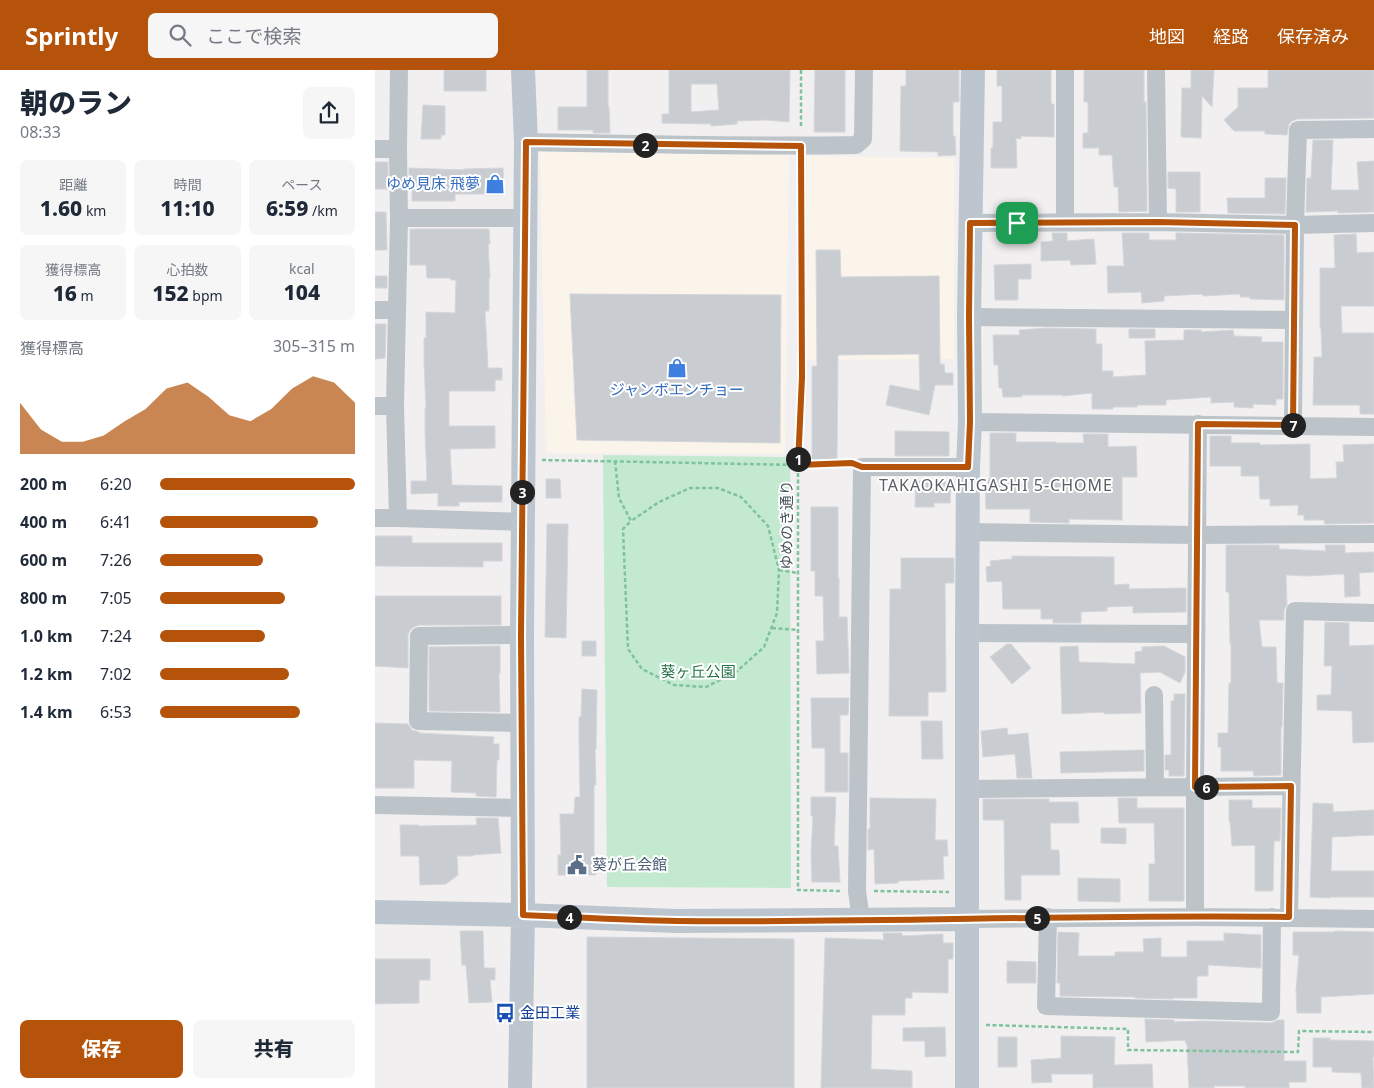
<!DOCTYPE html>
<html lang="ja">
<meta charset="utf-8">
<style>
:root{--surface:#fff;--page:#f6f6f7;--text:#1f2937;--muted:#747a83;--accent:#b45309}
body{margin:0;font-family:"Noto Sans","Noto Sans JP",sans-serif;background:var(--page);color:var(--text);height:100vh;display:flex;flex-direction:column;font-size:19px;white-space:nowrap}
*{box-sizing:border-box;margin:0}
p{font-size:16px;color:var(--muted)}
.icon{flex:none;width:28px;height:28px;fill:none;stroke:currentColor;stroke-width:2;stroke-linecap:round;stroke-linejoin:round}
.map{position:relative;flex:1;overflow:hidden}
.details{display:flex;flex-direction:column;background:var(--surface);width:375px}
.details>*{flex:none}
.pin{position:absolute;display:grid;place-items:center;width:42px;height:42px;color:#fff;margin:-21px;border-radius:10px;box-shadow:0 2px 8px #0006}
.km{position:absolute;width:25px;height:25px;margin:-12px;border-radius:50%;background:#222;color:#fff;font-size:14px;line-height:25px;text-align:center}
.round{display:grid;place-items:center;flex:none;width:52px;height:52px;border-radius:8px;background:var(--page)}
.summary{display:flex;align-items:center;justify-content:space-between;height:85px;padding:0 20px}
h1{font-size:28px;font-weight:800;line-height:38px}
.metrics{display:grid;grid-template-columns:repeat(3,1fr);gap:8px;height:85px;padding:5px 20px}
.metrics div{display:grid;align-content:center;border-radius:8px;background:var(--page);text-align:center}
.metrics b{font-size:21px;font-weight:800}
.metrics small{font-size:14px;font-weight:400}
.metrics p{font-size:14px}
.chart{height:140px;padding:10px 20px}
.chart p{display:flex;justify-content:space-between}
.chart svg{width:100%;height:90px;margin-top:5px;fill:var(--accent);opacity:.7}
.primary-button{display:flex;gap:10px;margin-top:auto;padding:10px 20px}
.primary-button a{flex:1;height:58px;border-radius:8px;background:var(--accent);color:#fff;font-size:20px;font-weight:800;line-height:58px;text-align:center}
.primary-button a+a{background:var(--page);color:var(--text)}
ul{padding:0 20px;list-style:none;font-size:16px}
li{display:grid;grid-template-columns:80px 60px 1fr;align-items:center;height:38px}
li i{height:12px;border-radius:6px;background:var(--accent)}
header{display:flex;align-items:center;gap:30px;box-sizing:border-box;height:70px;padding:0 25px;background:var(--accent);color:#fff}
header strong{font-size:24px}
nav{display:flex;gap:28px;margin-inline-start:auto;font-size:18px}
.search{width:350px;height:45px;background:var(--page);display:flex;align-items:center;gap:12px;box-sizing:border-box;padding:0 18px;border-radius:8px;color:var(--muted);font-size:19px}
main{display:flex;flex:1;min-height:0}
.map>svg:first-child{display:block}
.commercial{fill:#faf4eb}
.green{fill:#c3e9d0}
.building{fill:#c9ccd1;stroke:#d4d6da;fill-rule:evenodd}
.lines{fill:none;stroke-linecap:round;stroke-linejoin:round}
.path{stroke:#7fc39e;stroke-width:2.5;stroke-dasharray:4 2.5;stroke-linecap:butt}
.street{stroke:#bcc4ca;stroke-width:18}
.secondary{stroke:#bdc6ce;stroke-width:24}
.route-casing{stroke:#fff;stroke-width:10}
.route{stroke:#b45309;stroke-width:6}
.labels{text-anchor:middle;stroke-width:4;stroke-linejoin:round;paint-order:stroke}
.shop-label{font-size:15px;fill:#366cbe;stroke:#fff;text-anchor:end}
.street-label{font-size:15px;fill:#49535a;stroke:#fff}
.park-label{font-size:15px;fill:#237346;stroke:#fff}
.service-label{font-size:15px;fill:#4e5e75;stroke:#fff;text-anchor:start}
.transit-label{font-size:15px;fill:#164399;stroke:#fff;text-anchor:start}
.neighbourhood-label{font-size:16px;letter-spacing:1px;fill:#5c6063;stroke:#fff}
</style>
<header>
<strong>Sprintly</strong>
<div class="search"><svg class="icon" aria-label="search" viewBox="0 0 24 24"><circle cx="10" cy="10" r="6"/><path d="M15 15l6 6"/></svg>ここで検索</div>
<nav><a>地図</a><a>経路</a><a>保存済み</a></nav>
</header>
<main>
<section class="details">
<div class="summary"><div><h1>朝のラン</h1><p>08:33</p></div><a class="round"><svg class="icon" aria-label="share" viewBox="0 0 24 24"><path d="M12 15V3M7 8l5-5 5 5M5 13v7h14v-7"/></svg></a></div>
<div class="metrics">
<div><p>距離</p><b>1.60<small> km</small></b></div>
<div><p>時間</p><b>11:10</b></div>
<div><p>ペース</p><b>6:59<small> /km</small></b></div>
</div>
<div class="metrics">
<div><p>獲得標高</p><b>16<small> m</small></b></div>
<div><p>心拍数</p><b>152<small> bpm</small></b></div>
<div><p>kcal</p><b>104</b></div>
</div>
<div class="chart"><p><span>獲得標高</span>305–315 m</p>
<svg viewBox="0 0 160 44" preserveAspectRatio="none"><path d="M0 44V19L10 32L20 38L30 38L40 35L50 28L60 22L70 12L80 9L90 16L100 25L110 28L120 22L130 12L140 6L150 9L160 19V44z"/></svg>
</div>
<ul>
<li><b>200 m</b>6:20<i style="width:100%"></i></li>
<li><b>400 m</b>6:41<i style="width:81%"></i></li>
<li><b>600 m</b>7:26<i style="width:53%"></i></li>
<li><b>800 m</b>7:05<i style="width:64%"></i></li>
<li><b>1.0 km</b>7:24<i style="width:54%"></i></li>
<li><b>1.2 km</b>7:02<i style="width:66%"></i></li>
<li><b>1.4 km</b>6:53<i style="width:72%"></i></li>
</ul>
<div class="primary-button"><a>保存</a><a>共有</a></div>
</section>
<div class="map">
<svg width="999" height="1018" viewBox="0 0 999 1018">
<rect width="100%" height="100%" fill="#f1efef"/>
<!-- commercial -->
<path class="commercial" d="M165,82l249,3 -4,299 -239,-1z
M432,86l147,2v201l-147,1z"/>
<!-- green -->
<path class="green" d="M228,385l187,2 1,431 -184,-1z"/>
<!-- building -->
<path class="building" d="M69,0h42v21h-42z
M212,0h21v37h1l1,26h-17v-3h-35v-23h29z
M294,0h121l-1,52 -22,-2 -30,1v3l-26,2v-2l-49,-1v-9h7zM316,14h26l2,26 -28,2z
M440,0h30v62h-31z
M531,0h53v32h-6v34h2l1,19 -18,1v-4l-38,-1 1,-65h5z
M622,0h54v34h3v33l-33,-1v3l-5,-1 1,30h-26v-20h2v-26h9v-36h-5z
M709,0h60v32h2l1,109 -28,1 -1,-25h-4l-2,-32h-13v-7h-16v-15h5v-31h-4z
M816,0h23l-2,37 -10,-11 -1,42 -20,-1 1,-49h9z
M893,0h106v48l-77,1 -5,2 -3,3 -2,11 -22,-1v-3h-31l-10,-11 14,-13v-19h30z
M48,35l22,1v29h-4v4h-20z
M938,70h20l-2,50h28l-2,-28 17,-1v51l-36,1v-2l-32,1 1,-34h4z
M0,92h13v27h-13z
M34,98l55,2v-1l39,-1 1,27h-20v-1h-29v7h-43v-13l-3,1z
M793,102h32v40h-24v-23l-8,-1z
M890,108h21l-1,36 -57,-1 -1,-15h38z
M0,142h11l1,38h-12z
M35,159h79l1,15h-2l2,34h-1v33h-4l3,57h14v12h-7v11h-46v35h46v22l-45,1 2,36 50,1v16h-43v4h-21v-13l-27,1v-13h16l-2,-49v-24h1l-2,-46v-24h2v-26l29,1 1,-33h-5l-1,-2h-23l-1,-13h-16z
M677,163h15v8l27,-2 2,25 -25,1 -1,-5 -29,1v-19l12,-1z
M747,163h27v7h27v-7l108,2v65l-34,-1v-2h-10v-3l-37,2 -1,-2 -38,2v5l-22,2 -1,-11 -33,1 -1,-27h17z
M981,164l1,19 17,-1v54h-33l1,27h32v81h-14v-9h-47l1,-48h8l-1,-29h-1v-60h15l-1,-33z
M441,180h24l1,27 98,-1 1,88h4l1,9h8v12h-18l-6,30 -43,-10 4,-20 30,6 -1,-37 -81,1 -1,105h-25v-94h5z
M656,194v15h-13v21h-23l-1,-35z
M0,206h12v12h-12z
M195,224l211,1 -1,148 -203,-3z
M0,254h11l-1,34 -10,1z
M672,258l49,1v15h6v27h11v6l33,-2 -1,-34 39,-1v-10h17v2l32,-2 1,6 28,1 -1,5h22v57h-7v6l-23,-1v4l-19,-1v-5l-23,1v-6l-45,3v5h-29v2h-24v2h-21v-16l-30,3v-1h-40v2h-19l-1,-9h-3l-1,-23h-4l-1,-30h27l-1,-5z
M754,259h26v9h-26z
M520,361l54,1v24h-54z
M615,363h26v9h40v1h28l-1,-9h25v13l28,-1 1,31h-15v43l-53,-1v4l-39,-1v-13h-44l-1,-30h5z
M835,366h21v7h29v2l50,-1v35l27,-1 -1,-16h8l-1,-17 31,-1v79l-49,1 -1,-4h-20v-5h-6v-10l-28,1v-7h-10l-1,-23h-18v-10h-31z
M171,409h14l1,19h-15z
M541,411l35,1 -1,21h-16v4h-19z
M436,437h27v71h1v39h8l2,56 -32,1 -1,-33h8l-1,-45h-8v-25h-4z
M172,454h21l-2,114 -21,-1z
M0,466h37v7h90v18h-19v6l-108,-1z
M851,475h53v4l47,2 -1,-6h20v8l29,-1v20l-15,1 1,23 -15,1 -1,-23 -36,2 -22,-1 1,30 -3,5v10h-25l3,27h14l1,36h6l-1,44h-1v48l-27,1 -1,-5h-32v-24h-3v-14h10l1,-50h2v-39h-1l-1,-52h-3z
M637,486l102,1v28l15,-1v5l57,-1v24l-53,1v-7l-26,1v4l-26,1v11h-28v-4h-12v-10h-38l-1,-28 -15,1 -1,-15 5,-1 -1,-5 22,-2z
M526,488h53v25h-9l1,109h-18v24h-39l1,-127h11z
M0,526h126v29h-82l-5,2 -4,3 -2,5v33l-33,-2z
M950,552l24,1v23l25,-1v97l-21,1 -1,-32 -35,-1v-15h14l1,-29h-8z
M207,571h14v15h-14z
M632,574h4l20,24 -19,16 -22,-27z
M125,576v27h-1l1,39 -71,-1v-64z
M703,576l1,16 56,2v-12l7,-1v-4l22,-1 21,11v15l-5,11 -20,-11 -20,1 1,40 -37,1v-2l-42,2 -2,-67z
M207,619l15,1 -1,59h-1l1,36h-2v70h1l1,20h-38v-20h3l-1,-41h14l1,-17h5l-1,-55v-25h2z
M799,624h11l-1,82h-15v-6h-4v-15h6v-54h3z
M436,628h38l-1,17h-8v38h8v39h-23v-44h-13z
M546,651h21l1,38h-21z
M0,653l33,1 4,6 7,2v1l75,4 -1,7h6v16h-2l-1,37 -20,-1v-3l-25,-1 1,-31 -38,-1v28h-39z
M632,658l1,7 20,-2 4,45h-15l-2,-24 -32,3 -2,-26z
M769,680v21l-83,2 -1,-21z
M436,727h25l-2,49h4l2,36h-28l-1,-29 2,-37h-2z
M495,728l66,1 -1,41h12l1,16h-5l1,23 -46,2v2l-23,1 -1,-35 -6,1v-21h2z
M743,728h19v10h47v93h-35v-37h6l-1,-41h-35z
M608,729h66v3h29l1,21h-29l1,27h8l1,25h-39v25h-16l-1,-80h-21z
M854,730h23v8h29l-1,33h-6l-1,50h-18v-46l-23,1 -2,-25h-1z
M938,733l20,1v8l41,-2v25l-42,2 -1,34h43v26h-44v1l-20,-1z
M101,748h22l3,35 -28,2v1h-16l1,19 -12,9 -26,1 -1,-29h-18l-1,-31h19v1l58,-1z
M726,758h25v16l-25,-1z
M703,808l42,1v23l-42,-1z
M85,861h23l1,37h11v12h-5l2,22 -23,1 -3,-38h-4z
M960,861l39,1v62l-53,3v16h-24l-1,-23 3,-35h-6v-23h42z
M683,862l21,1 -1,23h37v-4h29l-1,-13 18,-1v19h26v-16h37v-8l37,2v33l-53,-3v11h-11v22h-24v1l-38,-1v-1l-75,-1v-13h-3z
M508,863h19v3l41,-2v9h10v16h-5v34l-36,-1v6h-7v17h-33l-1,54 41,2v17h-91l4,-150 59,2z
M212,867l207,2v149h-207z
M0,889h55v21h-11v23l-44,1z
M632,891l29,1v21h-29z
M770,949l29,1v2l29,-1 68,2 7,-3h6v41h22v21h-17v6h-44v-2h-31v2h-25l-2,-44h-1l-1,-4 -39,2z
M570,957l1,29 -21,1v-16h-22v-13z
M686,966l54,1 -1,28 38,-1 1,24h-60v-14h-42l1,8 -20,1 -1,-23 30,-2z
M623,967h19v30h-19z
M938,968h17v2l44,1v16h-1l1,31h-12l-1,-15 -29,-1v-5h-19z"/>
<g class="lines">
<!-- path -->
<path class="path" d="M426,0v58
M426,91l1,216 -4,88v425l43,1
M167,390l256,5 49,-2
M240,391l4,37 12,23 28,-19 31,-14h28l23,9 27,29 11,44 -2,43 -13,34 -28,25 -30,15 -32,-2 -32,-16 -14,-20 -5,-120 8,-8
M404,500l19,3
M397,558l26,2
M499,821l75,1
M611,955l142,4v21l170,2 1,-21 75,1"/>
<!-- street -->
<path class="street" d="M781,0l2,152
M151,72c110,2 220,5 330,3l7,-6 1,-69
M0,79h23
M24,148h126
M690,152v-152
M595,153l188,-1 137,3 79,-2
M0,240h22
M594,247l325,3
M0,336h20
M595,352l404,5
M918,355l2,-200 3,-95 76,-1
M0,448h23l-3,-112 4,-188 -1,-69 1,-79
M23,448l124,4
M593,462l229,3 177,-1
M592,563l229,1
M147,565l-103,1 -1,85 104,2
M779,625l1,92
M592,719l324,-3
M0,735l148,3
M673,847l-2,89 225,6 1,-95
M820,847v-130l3,-363
M914,847l6,-306 79,2
M592,849l228,-2 179,2
M486,850l-4,-29 5,-424h106"/>
<!-- secondary -->
<path class="secondary" d="M0,842l148,3 153,6 291,-2
M145,1018l3,-173 -1,-280 4,-493 -3,-72
M592,1018v-455l1,-166 2,-45 -1,-105 4,-247"/>
</g>
<g class="lines">
<defs>
<path id="route" d="M151,72l275,4 1,231 -4,88 54,-2 10,4h106l2,-45 -1,-105 1,-94 188,-1 137,3 -2,200 -95,-1 -3,363 96,-1 -2,131c-204,-3 -408,6 -612,4 -52,-1 -103,-4 -154,-6l-2,-280z"/>
</defs>
<!-- route casing -->
<use href="#route" class="route-casing"/>
<!-- route -->
<use href="#route" class="route"/>
</g>
<!-- icons -->
<defs>
<symbol id="shop-bare" viewBox="-9 -9 18 18"><path d="M-5-2.5h2.3a2.7 3.5 0 0 1 5.4 0H5L5.5 6h-11ZM-1.5-2.5h3a1.5 2.3 0 0 0-3 0Z" fill="#3f7fe0" stroke="#fff" stroke-width="2.5" paint-order="stroke"/></symbol>
<symbol id="civic-bare" viewBox="-9 -9 18 18"><path d="M-.6-6.5H3V-4.5H.6V-3L4-1V1h2V6H-6V1h2V-1L-.6-3ZM-1.2 2.5V6h2.4V2.5Z" fill="#5c6f8a" stroke="#fff" stroke-width="2.5" paint-order="stroke"/></symbol>
<symbol id="bus-bare" viewBox="-9 -9 18 18"><path d="M-5-6H5V4H4V6H2V4H-2V6H-4V4H-5ZM-3.5-4V0h7V-4ZM-3.5 1.2v1.5H-2V1.2ZM2 1.2v1.5H3.5V1.2Z" fill="#1a4fb4" stroke="#fff" stroke-width="2.5" paint-order="stroke"/></symbol>
</defs>
<g fill-rule="evenodd">
<use href="#shop-bare" x="106" y="100" width="28" height="28"/>
<use href="#shop-bare" x="288" y="284" width="28" height="28"/>
<use href="#civic-bare" x="188" y="781" width="28" height="28"/>
<use href="#bus-bare" x="116" y="929" width="28" height="28"/>
</g>
<g class="labels">
<!-- shop labels -->
<g class="shop-label">
<text x="105" y="119">ゆめ見床 飛夢</text>
<text x="302" y="325" text-anchor="middle">ジャンボエンチョー</text>
</g>
<!-- street labels -->
<g class="street-label">
<text transform="translate(412 455) rotate(-90)" y="5">ゆめのき通り</text>
</g>
<!-- park labels -->
<g class="park-label">
<text x="323" y="607">葵ヶ丘公園</text>
</g>
<!-- service labels -->
<g class="service-label">
<text x="217" y="800">葵が丘会館</text>
</g>
<!-- transit labels -->
<g class="transit-label">
<text x="145" y="948">金田工業</text>
</g>
<!-- neighbourhood labels -->
<g class="neighbourhood-label">
<text x="621" y="421">TAKAOKAHIGASHI 5-CHOME</text>
</g>
</g>
</svg>
<div class="pin" style="left:642px;top:153px;background:#1e9e55"><svg class="icon" aria-label="arrive" viewBox="0 0 24 24"><path d="M6 21V4h12l-3 4 3 4H6"/></svg></div>
<b class="km" style="left:423px;top:389px">1</b>
<b class="km" style="left:270px;top:75px">2</b>
<b class="km" style="left:147px;top:422px">3</b>
<b class="km" style="left:194px;top:847px">4</b>
<b class="km" style="left:662px;top:848px">5</b>
<b class="km" style="left:831px;top:717px">6</b>
<b class="km" style="left:918px;top:355px">7</b>
</div>
</main>
